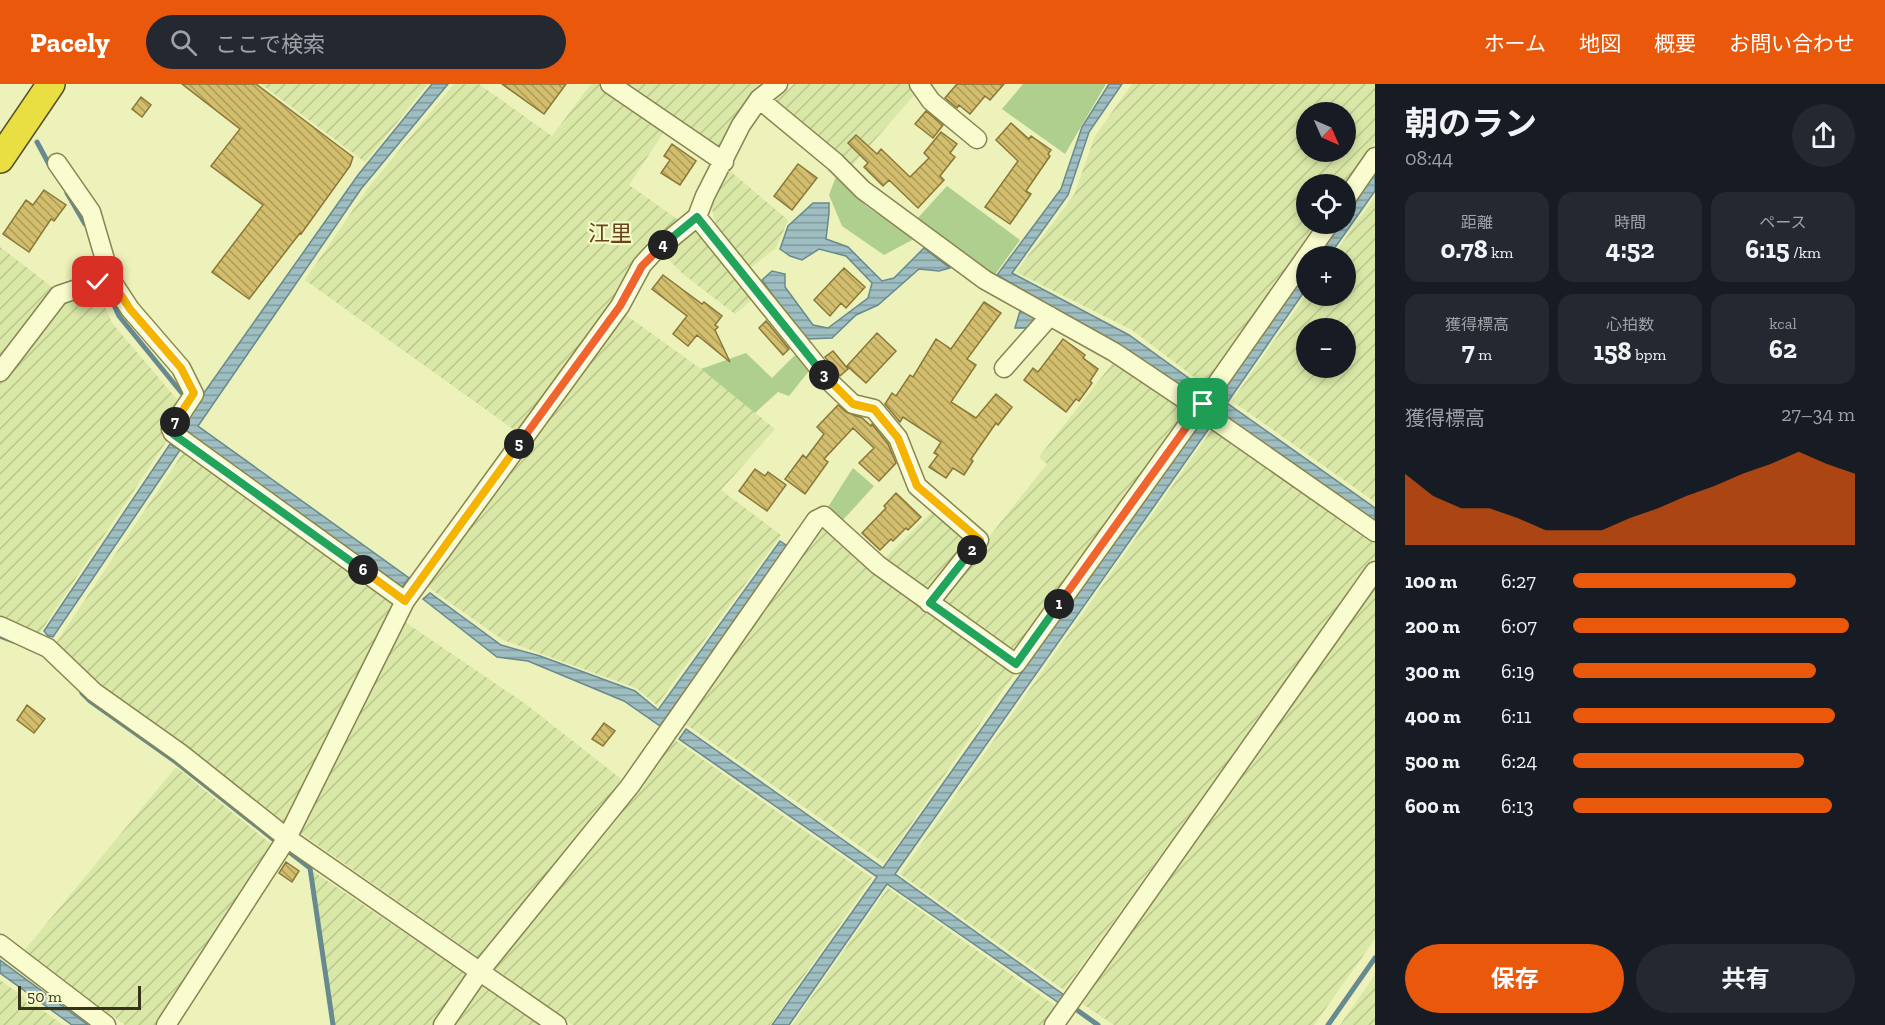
<!DOCTYPE html>
<html lang="ja">
<meta charset="utf-8">
<style>
:root{--surface:#171b24;--page:#242831;--text:#f1f3f6;--muted:#9ea1a6;--accent:#ea580c}
body{margin:0;font-family:"Zilla Slab","Noto Sans JP",serif;background:var(--page);color:var(--text);height:100vh;display:flex;flex-direction:column;font-size:22px;white-space:nowrap}
*{box-sizing:border-box;margin:0}
p{font-size:20px;color:var(--muted)}
.icon{flex:none;width:33px;height:33px;fill:none;stroke:currentColor;stroke-width:2;stroke-linecap:round;stroke-linejoin:round}
.map{position:relative;flex:1;overflow:hidden}
.side{display:flex;flex-direction:column;background:var(--surface);width:510px}
.side>*{flex:none}
.needle{width:39px;rotate:135deg}
.fabs{position:absolute;left:1296px;top:18px;display:grid;gap:12px}
.fabs a{display:grid;place-items:center;width:60px;height:60px;border-radius:50%;background:var(--surface);box-shadow:0 3px 9px #0003;font-size:30px}
.scale{position:absolute;left:18px;bottom:15px;width:123px;box-sizing:border-box;padding-left:6px;border:3px solid #37331a;border-top:0;font-size:16px;line-height:21px;white-space:nowrap;color:#37331a;-webkit-text-stroke:4px #f4f8ca;paint-order:stroke}
.pin{position:absolute;display:grid;place-items:center;width:51px;height:51px;color:#fff;margin:-26px;border-radius:12px;box-shadow:0 3px 9px #0006}
.km{position:absolute;width:30px;height:30px;margin:-15px;border-radius:50%;background:#222;color:#fff;font-size:16px;line-height:30px;text-align:center}
.round{display:grid;place-items:center;flex:none;width:63px;height:63px;border-radius:32px;background:var(--page)}
.headline{display:flex;align-items:center;justify-content:space-between;height:102px;padding:0 30px}
h1{font-size:33px;font-weight:700;line-height:45px}
.metrics{display:grid;grid-template-columns:repeat(3,1fr);gap:9px;height:102px;padding:6px 30px}
.metrics div{display:grid;align-content:center;border-radius:15px;background:var(--page);text-align:center}
.metrics b{font-size:26px;font-weight:700}
.metrics small{font-size:16px;font-weight:400}
.metrics p{font-size:16px}
.chart{height:168px;padding:12px 30px}
.chart p{display:flex;justify-content:space-between}
.chart svg{width:100%;height:108px;margin-top:6px;fill:var(--accent);opacity:.7}
.cta{display:flex;gap:12px;margin-top:auto;padding:12px 30px}
.cta a{flex:1;height:69px;border-radius:36px;background:var(--accent);color:#fff;font-size:24px;font-weight:700;line-height:69px;text-align:center}
.cta a+a{background:var(--page);color:var(--text)}
ul{padding:0 30px;list-style:none;font-size:20px}
li{display:grid;grid-template-columns:96px 72px 1fr;align-items:center;height:45px}
li i{height:15px;border-radius:8px;background:var(--accent)}
header{display:flex;align-items:center;gap:36px;box-sizing:border-box;height:84px;padding:0 30px;background:var(--accent);color:#fff}
header strong{font-size:28px}
nav{display:flex;gap:33px;margin-inline-start:auto;font-size:21px}
.search{width:420px;height:54px;background:var(--page);display:flex;align-items:center;gap:15px;box-sizing:border-box;padding:0 21px;border-radius:33px;color:var(--muted);font-size:22px}
main{display:flex;flex:1;min-height:0}
.map>svg:first-child{display:block}
.farmland{fill:url(#farmland-furrows);fill-rule:evenodd}
.garden{fill:#afcf8e}
.water{fill:url(#water-rules);stroke:#668a8f;stroke-width:1.5}
.lines{fill:none;stroke-linecap:round;stroke-linejoin:round}
.stream{stroke:#668a8f;stroke-width:5}
.building{fill:url(#building-back-hatch);stroke:#8a7737;stroke-width:1.5}
.minor-casing{stroke:#898453;stroke-width:21}
.highway-casing{stroke:#564f29;stroke-width:30}
.minor{stroke:#f8fcce;stroke-width:18}
.highway{stroke:#eadf42;stroke-width:27}
.split-1-casing{stroke:#fff;stroke-width:12}
.split-2-casing{stroke:#fff;stroke-width:12}
.split-3-casing{stroke:#fff;stroke-width:12}
.split-4-casing{stroke:#fff;stroke-width:12}
.split-5-casing{stroke:#fff;stroke-width:12}
.split-6-casing{stroke:#fff;stroke-width:12}
.split-7-casing{stroke:#fff;stroke-width:12}
.split-8-casing{stroke:#fff;stroke-width:12}
.split-1{stroke:#f0652b;stroke-width:8}
.split-2{stroke:#22a559;stroke-width:8}
.split-3{stroke:#f5b400;stroke-width:8}
.split-4{stroke:#22a559;stroke-width:8}
.split-5{stroke:#f0652b;stroke-width:8}
.split-6{stroke:#f5b400;stroke-width:8}
.split-7{stroke:#22a559;stroke-width:8}
.split-8{stroke:#f5b400;stroke-width:8}
.labels{text-anchor:middle;stroke-width:4.5;stroke-linejoin:round;paint-order:stroke}
.neighbourhood-label{font-size:22px;fill:#674516;stroke:#f4f8ca}
</style>
<header>
<strong>Pacely</strong>
<div class="search"><svg class="icon" aria-label="search" viewBox="0 0 24 24"><circle cx="10" cy="10" r="6"/><path d="M15 15l6 6"/></svg>ここで検索</div>
<nav><a>ホーム</a><a>地図</a><a>概要</a><a>お問い合わせ</a></nav>
</header>
<main>
<div class="map">
<svg width="1375" height="941" viewBox="0 0 1375 941">
<defs>
<pattern id="farmland-furrows" width="10" height="10" patternUnits="userSpaceOnUse" patternTransform="scale(1.5)"><rect width="10" height="10" fill="#d9e7a7"/><path d="M-1 1l2-2M0 10L10 0M9 11l2-2" fill="none" stroke="#bbc78f"/></pattern>
<pattern id="water-rules" width="6" height="5" patternUnits="userSpaceOnUse" patternTransform="scale(1.5)"><rect width="6" height="5" fill="#9fbec1"/><path d="M0 2.5h6" fill="none" stroke="#829b9c"/></pattern>
<pattern id="building-back-hatch" width="6" height="6" patternUnits="userSpaceOnUse" patternTransform="scale(1.5)"><rect width="6" height="6" fill="#d3be6d"/><path d="M-1 5l2 2M0 0l6 6M5-1l2 2" fill="none" stroke="#ac9b59"/></pattern>
</defs>
<rect width="100%" height="100%" fill="#edf1ba"/>
<!-- farmland -->
<path class="farmland" d="M261,0h167l-63,78z
M454,0h25l73,52 39,-52h9l65,46 -36,55 51,36 -44,35 -25,47 -91,131 -215,-154 63,-92z
M623,0h144l-23,19 -25,48z
M794,0h114l9,8 -66,75 -79,-64z
M1132,0h243v58l-30,42h-39v40h12l-112,162 -74,-56 -116,-58 58,-77 21,-59zM1306,28h40v40h-40z
M729,86l59,50 -12,28 -27,21 6,28 -20,17 -52,-40 -18,-18 33,-27 20,4 -7,-28z
M1375,113v305l-143,-101 74,-106 40,1v-40h-13zM1306,244h40v40h-40z
M0,163l56,43 -56,70z
M97,205l15,34 69,81 -19,28 6,7 -129,195 -39,-15v-236l66,-86z
M623,229l78,56 74,60 -54,61 60,45 -124,170 -21,-17 -133,-48 -75,-53z
M1116,275l72,52 -172,242 -77,-53 108,-136 -8,-7z
M1213,344l162,114v15l-311,433 -164,-116z
M185,366l210,151 -112,223 -184,-137 -43,-44z
M934,426l34,31 -41,51 -43,-33z
M827,443l46,42 142,104 -131,190 -200,-140 135,-194z
M1375,498v357l-61,86h-200l-34,-23z
M405,538l122,83 98,77 -143,178 -183,-128z
M672,654l200,140 -102,147h-197l-81,-58z
M176,683l95,77 -116,181h-30l-102,-73z
M308,784l161,108 -32,49h-105z
M888,804l169,119 -11,18h-254z
M1375,891v50h-35z
M0,896l63,45h-63z
M483,898l60,43h-91z"/>
<!-- garden -->
<path class="garden" d="M1023,0h83l-41,70 -63,-45z
M837,90l29,32 48,33 -30,16 -42,-29 -13,-31z
M947,102l73,54 -26,36 -78,-56z
M746,269l26,25 25,-25 12,18 -20,25 -11,-4 -23,21 -54,-44z
M853,384l21,18 -31,34 -15,-13z"/>
<!-- water -->
<path class="water" d="M432,0h16l-87,105 -163,237 211,152 -7,9 -218,-156 -2,-7 176,-249z
M1109,0h13l-33,48 -21,63 -56,78 117,62 72,52 -6,10 -74,-50 -124,-72 64,-86 21,-62z
M1375,86v21l-46,65h-15l23,-32h9v-12z
M813,119h16v10l-3,26 22,8 34,34 12,-3 30,-30 26,20 -11,3 -20,-2 -41,36 -22,10 -24,23 -25,1 -17,-19 -28,-40 10,-9 13,3v13l28,38 15,3 40,-30 4,-15 -26,-27 -27,-7 -17,11 -12,-4 -10,-7 8,-23z
M1306,183v22l-79,114 148,105v16l-166,-118z
M1020,227l14,5 -1,12h-18z
M1200,337l10,6 -315,447 169,121 -5,8 -172,-119 -98,141h-17l105,-148 -198,-138 7,-10 197,139z
M170,360l10,6 -127,187 -5,-1 -4,-5z
M780,457l9,6 -129,179 -36,-25 -96,-40 -31,-4 -74,-58 7,-6 71,52 39,11 95,35 23,19z
M0,876l88,65h-16l-72,-52z"/>
<g class="lines">
<!-- stream -->
<path class="stream" d="M37,58l14,26
M67,109l18,31
M106,203l13,29 62,76 6,5
M0,552l13,5
M82,609l8,8 86,61 97,77
M288,767l22,17 23,157
M1070,921l28,20
M1328,941l47,-67"/>
</g>
<!-- building -->
<path class="building" d="M182,0h74l97,73 -3,9 -49,68 -1,-1 -51,66 -37,-27 51,-67 -52,-39 29,-37z
M502,0h64l-22,30z
M957,0h47l-14,16 -5,-4 -15,18 -11,-9 -2,3 -12,-10z
M141,13l10,8 -9,12 -10,-8z
M926,27l17,14 -10,13 -18,-14z
M1011,39l18,16 2,-3 20,14 -3,4 2,2 -24,35 5,3 -21,30 -25,-17 33,-46 -22,-21z
M941,48l16,12 -7,9 5,4 -15,19 4,4 -26,28 -29,-28 -6,6 -19,-19 4,-4 -20,-20 8,-8 21,19 4,-5 29,28 19,-19 -5,-5z
M672,60l24,17 -16,24 -19,-12 9,-13 -6,-4z
M798,80l19,14 -25,32 -18,-14z
M44,106l22,15 -12,16 -3,-2 -22,33 -26,-18 23,-34 7,5z
M844,184l21,19 -19,21 -5,-5 -11,13 -16,-16z
M663,191l39,29 2,-2 18,14 -7,9 3,2 -3,3 15,32 -33,-27 -9,11 -15,-12 14,-18 -35,-27z
M984,218l17,11 -34,46 9,6 -25,37 25,16 20,-24 16,13 -14,18 -2,-2 -25,36 2,2 -9,14 -11,-7 -7,10 -17,-11 9,-12 -4,-2 7,-11 -38,-25 -3,5 -15,-18 7,-11 4,3 14,-21 3,2 23,-38 15,10z
M766,237l23,28 -6,6 -24,-27z
M877,249l19,18 -30,32 -19,-17z
M1063,255l22,16 -2,3 15,11 -8,12 2,2 -13,18 -3,-2 -10,13 -42,-32 9,-12 5,4z
M833,267l15,18 -8,7 -15,-19z
M838,321l8,7 16,6 9,8 1,-2 16,20 8,19 -17,18 -20,-18 15,-15 -21,-20 -29,31 4,3 -23,32 -20,-15 18,-24 3,3 18,-24 -7,-7z
M755,385l10,7 3,-4 18,13 -19,26 -28,-20z
M896,409l25,24 -13,13 -2,-2 -13,13 -2,-2 -11,11 -18,-17 24,-25 -2,-2z
M27,621l18,14 -11,14 -17,-13z
M604,639l11,8 -12,15 -11,-7z
M286,778l13,9 -7,11 -13,-9z"/>
<g class="lines">
<defs>
<path id="minor" d="M610,0l114,78
M919,0l12,17 46,38
M759,15l76,63 28,28 122,90 129,72 85,57 176,123
M57,79l34,49 20,68 19,29 51,59 13,26 -23,35 2,4 232,168
M1346,115l29,-42
M697,133l134,166 22,21 21,5 24,29 19,48 62,54 -50,63
M1004,284l46,-52
M0,288l59,-77 39,-13 13,-2
M0,542l48,22 46,44 86,61 107,85 270,187
M0,860l106,81
M166,941l121,-187 118,-237 215,-295 22,-41 11,-12 44,-36 8,-21 36,-71 18,-26 19,-15
M443,941l37,-54 150,-185 186,-266 8,-4 54,49 138,99 183,-255 130,-185
M1054,941l321,-454"/>
<path id="highway" d="M0,75l51,-75"/>
</defs>
<!-- minor casing -->
<use href="#minor" class="minor-casing"/>
<!-- highway casing -->
<use href="#highway" class="highway-casing"/>
<!-- minor -->
<use href="#minor" class="minor"/>
<!-- highway -->
<use href="#highway" class="highway"/>
</g>
<g class="lines">
<defs>
<path id="split-1" d="M1059,520l144,-200"/>
<path id="split-2" d="M972,466l-42,53 86,61 43,-60"/>
<path id="split-3" d="M824,291l29,29 21,5 24,29 19,48 63,54 -8,10"/>
<path id="split-4" d="M663,161l34,-28 127,158"/>
<path id="split-5" d="M519,360l101,-138 22,-40 21,-21"/>
<path id="split-6" d="M363,486l42,31 114,-157"/>
<path id="split-7" d="M175,338l-4,7 2,5 190,136"/>
<path id="split-8" d="M98,198l13,-2 19,29 51,59 13,25 -19,29"/>
</defs>
<!-- split-1 casing -->
<use href="#split-1" class="split-1-casing"/>
<!-- split-2 casing -->
<use href="#split-2" class="split-2-casing"/>
<!-- split-3 casing -->
<use href="#split-3" class="split-3-casing"/>
<!-- split-4 casing -->
<use href="#split-4" class="split-4-casing"/>
<!-- split-5 casing -->
<use href="#split-5" class="split-5-casing"/>
<!-- split-6 casing -->
<use href="#split-6" class="split-6-casing"/>
<!-- split-7 casing -->
<use href="#split-7" class="split-7-casing"/>
<!-- split-8 casing -->
<use href="#split-8" class="split-8-casing"/>
<!-- split-1 -->
<use href="#split-1" class="split-1"/>
<!-- split-2 -->
<use href="#split-2" class="split-2"/>
<!-- split-3 -->
<use href="#split-3" class="split-3"/>
<!-- split-4 -->
<use href="#split-4" class="split-4"/>
<!-- split-5 -->
<use href="#split-5" class="split-5"/>
<!-- split-6 -->
<use href="#split-6" class="split-6"/>
<!-- split-7 -->
<use href="#split-7" class="split-7"/>
<!-- split-8 -->
<use href="#split-8" class="split-8"/>
</g>
<g class="labels">
<!-- neighbourhood labels -->
<g class="neighbourhood-label">
<text x="610" y="157">江里</text>
</g>
</g>
</svg>
<div class="fabs">
<a><svg class="needle" viewBox="-14 -14 28 28"><path d="M0-13l5 13h-10z" fill="#e53935"/><path d="M0 13l5-13h-10z" fill="#9ea1a6"/></svg></a>
<a><svg class="icon" aria-label="locate" viewBox="0 0 24 24"><circle cx="12" cy="12" r="6"/><path d="M12 2v4M12 18v4M2 12h4M18 12h4"/></svg></a>
<a>+</a>
<a>−</a>
</div>
<div class="scale">50 m</div>
<div class="pin" style="left:1203px;top:320px;background:#1e9e55"><svg class="icon" aria-label="arrive" viewBox="0 0 24 24"><path d="M6 21V4h12l-3 4 3 4H6"/></svg></div>
<div class="pin" style="left:98px;top:198px;background:#d93025"><svg class="icon" aria-label="check" viewBox="0 0 24 24"><path d="M5 12l5 5 9-10"/></svg></div>
<b class="km" style="left:1059px;top:520px">1</b>
<b class="km" style="left:972px;top:466px">2</b>
<b class="km" style="left:824px;top:291px">3</b>
<b class="km" style="left:663px;top:161px">4</b>
<b class="km" style="left:519px;top:360px">5</b>
<b class="km" style="left:363px;top:486px">6</b>
<b class="km" style="left:175px;top:338px">7</b>
</div>
<section class="side">
<div class="headline"><div><h1>朝のラン</h1><p>08:44</p></div><a class="round"><svg class="icon" aria-label="share" viewBox="0 0 24 24"><path d="M12 15V3M7 8l5-5 5 5M5 13v7h14v-7"/></svg></a></div>
<div class="metrics">
<div><p>距離</p><b>0.78<small> km</small></b></div>
<div><p>時間</p><b>4:52</b></div>
<div><p>ペース</p><b>6:15<small> /km</small></b></div>
</div>
<div class="metrics">
<div><p>獲得標高</p><b>7<small> m</small></b></div>
<div><p>心拍数</p><b>158<small> bpm</small></b></div>
<div><p>kcal</p><b>62</b></div>
</div>
<div class="chart"><p><span>獲得標高</span>27–34 m</p>
<svg viewBox="0 0 160 44" preserveAspectRatio="none"><path d="M0 44V15L10 24L20 29L30 29L40 33L50 38L60 38L70 38L80 33L90 29L100 24L110 20L120 15L130 11L140 6L150 11L160 15V44z"/></svg>
</div>
<ul>
<li><b>100 m</b>6:27<i style="width:79%"></i></li>
<li><b>200 m</b>6:07<i style="width:98%"></i></li>
<li><b>300 m</b>6:19<i style="width:86%"></i></li>
<li><b>400 m</b>6:11<i style="width:93%"></i></li>
<li><b>500 m</b>6:24<i style="width:82%"></i></li>
<li><b>600 m</b>6:13<i style="width:92%"></i></li>
</ul>
<div class="cta"><a>保存</a><a>共有</a></div>
</section>
</main>
